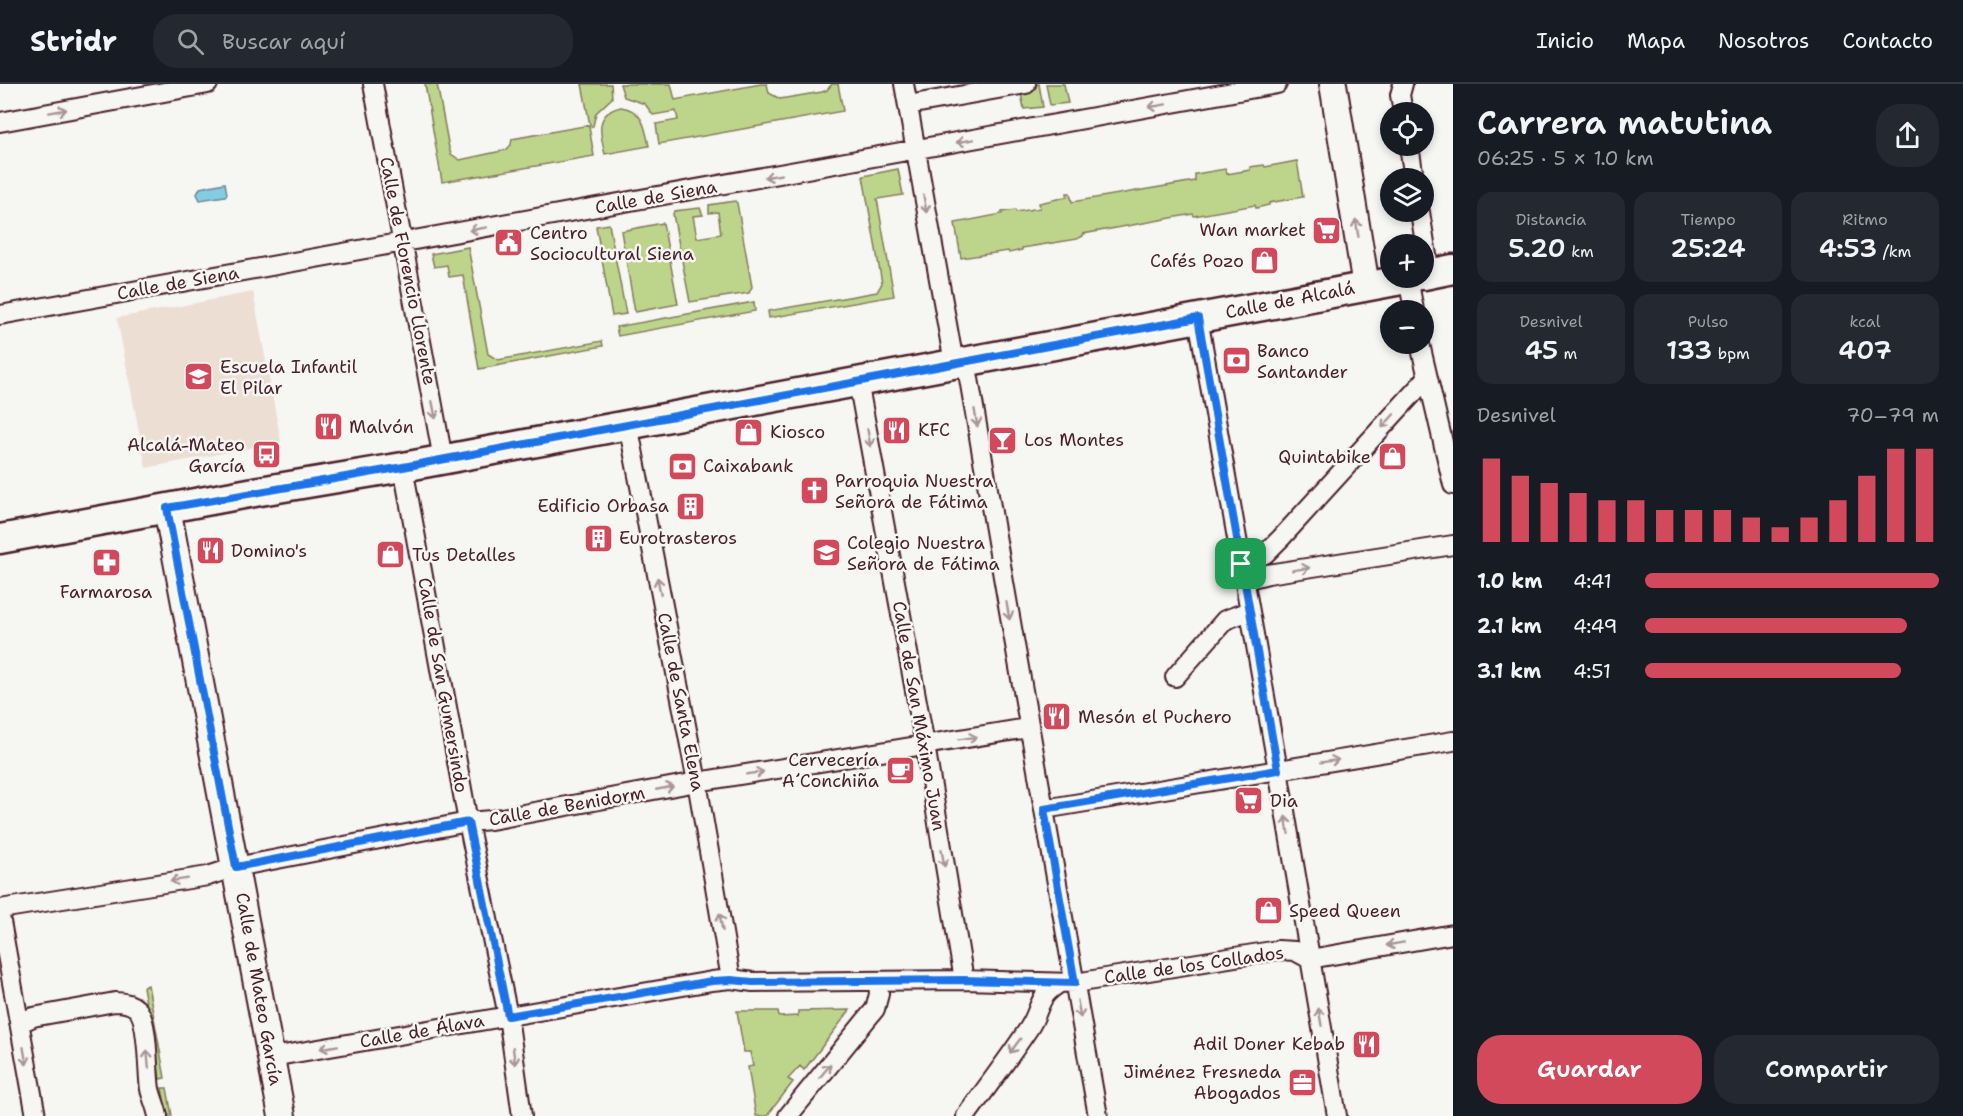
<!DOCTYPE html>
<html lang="es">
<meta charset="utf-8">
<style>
:root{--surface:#171b24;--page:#242831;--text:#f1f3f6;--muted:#9ea1a6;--line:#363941;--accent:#d1495b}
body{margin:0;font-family:"Shantell Sans",sans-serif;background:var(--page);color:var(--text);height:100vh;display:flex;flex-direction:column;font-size:22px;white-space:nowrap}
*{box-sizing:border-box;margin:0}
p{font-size:20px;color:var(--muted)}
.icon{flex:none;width:33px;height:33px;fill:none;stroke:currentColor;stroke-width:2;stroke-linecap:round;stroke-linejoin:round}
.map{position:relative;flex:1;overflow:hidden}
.details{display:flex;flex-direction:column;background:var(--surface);width:510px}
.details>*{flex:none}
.controls{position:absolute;left:1380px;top:18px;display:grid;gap:12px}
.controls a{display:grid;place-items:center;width:54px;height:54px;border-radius:50%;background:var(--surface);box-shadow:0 3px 9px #0003;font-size:30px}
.pin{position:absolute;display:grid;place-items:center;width:51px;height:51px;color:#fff;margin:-26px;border-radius:12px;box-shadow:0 3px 9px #0006}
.round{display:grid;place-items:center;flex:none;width:63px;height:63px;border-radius:24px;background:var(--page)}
.headline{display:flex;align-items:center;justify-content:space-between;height:102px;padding:0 24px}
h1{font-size:33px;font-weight:600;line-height:45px}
.stats{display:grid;grid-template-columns:repeat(3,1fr);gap:9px;height:102px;padding:6px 24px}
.stats div{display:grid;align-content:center;border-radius:15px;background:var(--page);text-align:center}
.stats b{font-size:26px;font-weight:600}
.stats small{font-size:16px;font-weight:400}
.stats p{font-size:16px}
.chart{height:168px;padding:12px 24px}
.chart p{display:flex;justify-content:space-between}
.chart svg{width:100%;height:108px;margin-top:6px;stroke:var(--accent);stroke-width:6}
.primary-button{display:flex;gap:12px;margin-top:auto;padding:12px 24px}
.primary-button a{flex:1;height:69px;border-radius:24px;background:var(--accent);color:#fff;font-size:24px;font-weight:600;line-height:69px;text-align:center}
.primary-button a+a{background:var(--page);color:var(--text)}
ul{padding:0 24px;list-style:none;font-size:20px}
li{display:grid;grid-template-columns:96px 72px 1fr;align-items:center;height:45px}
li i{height:15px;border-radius:8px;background:var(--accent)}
header{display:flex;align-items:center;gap:36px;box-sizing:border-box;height:84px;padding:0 30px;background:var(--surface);border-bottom:2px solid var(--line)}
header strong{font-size:28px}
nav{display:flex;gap:33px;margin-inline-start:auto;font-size:21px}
.search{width:420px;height:54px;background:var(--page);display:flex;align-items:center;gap:15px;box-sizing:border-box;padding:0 21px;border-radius:24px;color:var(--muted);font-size:22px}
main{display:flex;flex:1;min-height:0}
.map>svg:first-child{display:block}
.built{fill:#edded4}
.green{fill:#bdd58b;stroke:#847a5b;stroke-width:1.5}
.water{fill:#83cde3;stroke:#6c8799;stroke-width:1.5}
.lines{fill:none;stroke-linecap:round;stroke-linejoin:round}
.street-casing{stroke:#4a1f2b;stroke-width:22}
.secondary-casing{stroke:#4a1f2b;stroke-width:30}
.primary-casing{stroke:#4a1f2b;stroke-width:33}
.street{stroke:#f6f6f2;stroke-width:18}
.secondary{stroke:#f6f6f2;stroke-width:26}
.primary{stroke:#f6f6f2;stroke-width:28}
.oneway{stroke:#a99598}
.route-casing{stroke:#fff;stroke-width:12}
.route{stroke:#1a73e8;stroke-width:8}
.labels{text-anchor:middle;stroke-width:5;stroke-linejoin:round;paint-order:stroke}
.street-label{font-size:18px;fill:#4a1f2b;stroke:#f6f6f2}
.poi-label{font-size:18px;fill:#4a1f2b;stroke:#f6f6f2;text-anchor:start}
</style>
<header>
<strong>Stridr</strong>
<div class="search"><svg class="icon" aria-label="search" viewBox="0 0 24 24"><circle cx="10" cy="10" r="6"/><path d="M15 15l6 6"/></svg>Buscar aquí</div>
<nav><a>Inicio</a><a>Mapa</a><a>Nosotros</a><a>Contacto</a></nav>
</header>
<main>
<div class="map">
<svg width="1453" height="1032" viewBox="0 0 1453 1032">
<rect width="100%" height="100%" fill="#f6f6f2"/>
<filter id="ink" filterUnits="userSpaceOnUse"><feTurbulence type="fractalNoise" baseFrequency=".0167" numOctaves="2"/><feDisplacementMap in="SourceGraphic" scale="12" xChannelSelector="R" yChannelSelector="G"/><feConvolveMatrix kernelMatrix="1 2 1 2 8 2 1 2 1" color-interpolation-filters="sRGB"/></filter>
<g filter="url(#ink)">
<!-- built -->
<path class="built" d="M253,208l28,150 -135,26 -29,-150z"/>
<!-- green -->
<path class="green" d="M425,0h12l12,64 2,6 9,6 46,-10 5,-5 1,-6 78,-14 -8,-41h29l1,14 -16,15 -3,13 -4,1 5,29 -152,26z
M620,0h51l4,16 86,-16h6l2,9 11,6 42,-7 5,-2 5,-6h6l5,27 -184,33 -3,-20 22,-4 -2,-9 -23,4 -8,-11 -21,-7z
M1039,0l4,23 -19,2 -4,-21z
M1046,0h18l4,19 -18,2z
M621,23c22,3 24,20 28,39l-44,8c-5,-20 -11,-41 16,-47z
M1297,77l6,36 -34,6v2l-13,3 -1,-3 -61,11 -1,-2 -110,20v2l-6,3 -55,9v2l-13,3 -1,-2 -47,7 -6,-35 47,-9v-2l13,-2 1,2 24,-4 -1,-5 28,-6v-4h3l2,9 123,-21v-7h1l29,-5 2,5 23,-4v-3l14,-2 1,2z
M898,85l5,26 -26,4 17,97 -125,22 -1,-7 109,-19 5,-9 -19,-107z
M735,117l2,2 15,84 -3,6 -59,9 -17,-88 1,-3 26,-3 3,7 -10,1 4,22 24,-4 -3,-22 -9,1v-8z
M663,139l15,81 -43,8 -14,-81z
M609,140l17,90 -14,2 -16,-90z
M468,163l20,107 10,6 104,-19 1,5 -124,23 -16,-94 -14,2 -2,-12 -13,2 -3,-13z
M754,218l1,9 -137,25 -2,-9z
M148,901l17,93 -5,1 -17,-92z
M850,926l-46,60 -4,-4 -12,13 5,3 -26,34h-11l-8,-49 5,-1 -3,-14h-6l-7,-41h41l1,6 19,-1v-5z
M162,1004h5l5,28h-5z"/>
<!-- water -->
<path class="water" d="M225,99l2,11 -2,2 -25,4 -3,-6 3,-6z"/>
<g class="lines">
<defs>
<path id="street" d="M373,0l70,375
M904,0l50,279
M908,21l118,-21
M1403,28l-3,-17 3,-11
M0,38l208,-38
M1409,62l5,32
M1420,128l10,62
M1408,194l6,32
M0,231l1277,-231
M1198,234l80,452 59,346
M1420,260l33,141
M966,277c42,252 89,503 132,755
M858,297l67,364 39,235
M628,340l69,358 34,197
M403,383l65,355 40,194 14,100
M1241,480l24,-10 16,-16 146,-160
M1244,496l24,-6 185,-29
M1175,593l50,-57 24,-9
M1044,725l409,-68
M0,825l208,-33 28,-9 232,-45 23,-2 206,-38 331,-54
M0,832l36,200
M20,939l13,-6 82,-15c8,0 16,1 22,7 12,11 10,63 13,80 2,9 6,17 8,27
M272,973l440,-76 19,-2 22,3 211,-2 111,3 203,-33 17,1 15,8 143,-25
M788,1032l87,-107 4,-15 -1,-12
M966,1032c21,-29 43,-58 63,-88 13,-20 7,-31 31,-45"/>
<path id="secondary" d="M1333,0l33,202
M167,424l115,608"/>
<path id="primary" d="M1424,191l29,-6
M0,455l260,-48 143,-24 1009,-189"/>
</defs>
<!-- street casing -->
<use href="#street" class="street-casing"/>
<!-- secondary casing -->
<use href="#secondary" class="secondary-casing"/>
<!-- primary casing -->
<use href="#primary" class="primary-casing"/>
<!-- street -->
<use href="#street" class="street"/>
<!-- secondary -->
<use href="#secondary" class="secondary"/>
<!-- primary -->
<use href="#primary" class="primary"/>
</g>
<!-- one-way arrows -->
<defs><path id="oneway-shaft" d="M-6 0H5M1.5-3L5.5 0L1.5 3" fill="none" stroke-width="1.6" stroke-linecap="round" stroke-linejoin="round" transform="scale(1.5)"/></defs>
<g class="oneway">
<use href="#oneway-shaft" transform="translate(1157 22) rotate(170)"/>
<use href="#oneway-shaft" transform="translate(58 27) rotate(-10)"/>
<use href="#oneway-shaft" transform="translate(965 57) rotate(170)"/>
<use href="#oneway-shaft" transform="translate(773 92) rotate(170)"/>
<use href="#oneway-shaft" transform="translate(925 120) rotate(80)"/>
<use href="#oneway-shaft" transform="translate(1357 144) rotate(-99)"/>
<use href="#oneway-shaft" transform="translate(478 145) rotate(170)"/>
<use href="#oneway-shaft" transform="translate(434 326) rotate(79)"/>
<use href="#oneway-shaft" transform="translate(976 334) rotate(80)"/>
<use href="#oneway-shaft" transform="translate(1388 337) rotate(132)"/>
<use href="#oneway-shaft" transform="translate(869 354) rotate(80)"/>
<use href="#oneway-shaft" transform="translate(1301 485) rotate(-9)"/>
<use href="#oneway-shaft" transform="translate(659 502) rotate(-101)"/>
<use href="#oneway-shaft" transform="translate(1008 527) rotate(80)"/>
<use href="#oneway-shaft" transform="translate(968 654) rotate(-9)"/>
<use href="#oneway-shaft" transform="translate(1330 677) rotate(-9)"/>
<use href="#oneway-shaft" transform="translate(755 689) rotate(-9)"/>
<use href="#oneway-shaft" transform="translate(665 704) rotate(-11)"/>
<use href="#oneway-shaft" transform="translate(1287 741) rotate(-100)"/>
<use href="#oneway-shaft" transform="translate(943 774) rotate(80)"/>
<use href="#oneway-shaft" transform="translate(179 796) rotate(171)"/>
<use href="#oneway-shaft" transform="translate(721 838) rotate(-100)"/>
<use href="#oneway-shaft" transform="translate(1395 860) rotate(170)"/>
<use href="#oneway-shaft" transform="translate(1079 925) rotate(80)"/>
<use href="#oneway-shaft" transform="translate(1320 933) rotate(-100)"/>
<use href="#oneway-shaft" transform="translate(1015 962) rotate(126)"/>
<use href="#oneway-shaft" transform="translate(329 963) rotate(170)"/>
<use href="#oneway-shaft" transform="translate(25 972) rotate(80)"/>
<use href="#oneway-shaft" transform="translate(514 972) rotate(82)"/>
<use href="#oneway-shaft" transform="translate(148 975) rotate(-95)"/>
<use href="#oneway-shaft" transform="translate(825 987) rotate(-51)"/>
</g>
</g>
<g class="lines" filter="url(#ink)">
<defs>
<path id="route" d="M1198,234l80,452 -234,39 31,174 -111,-3 -211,2 -22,-2 -19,1 -204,35 -40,-194 -232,45 -69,-359 236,-41z"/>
</defs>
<!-- route casing -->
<use href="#route" class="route-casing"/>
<!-- route -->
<use href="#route" class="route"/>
</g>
<!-- icons -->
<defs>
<symbol id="supermarket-square" viewBox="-11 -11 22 22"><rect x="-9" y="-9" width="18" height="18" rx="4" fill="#d1495b" stroke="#f6f6f2"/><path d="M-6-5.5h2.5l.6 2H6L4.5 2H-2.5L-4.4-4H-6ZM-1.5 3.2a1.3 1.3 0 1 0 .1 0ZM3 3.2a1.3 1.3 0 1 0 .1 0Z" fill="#fff"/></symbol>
<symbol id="civic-square" viewBox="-11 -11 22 22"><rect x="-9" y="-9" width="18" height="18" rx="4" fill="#d1495b" stroke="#f6f6f2"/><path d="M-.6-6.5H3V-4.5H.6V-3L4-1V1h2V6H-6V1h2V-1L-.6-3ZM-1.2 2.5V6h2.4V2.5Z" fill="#fff"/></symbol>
<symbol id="shop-square" viewBox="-11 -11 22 22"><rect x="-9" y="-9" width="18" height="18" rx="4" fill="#d1495b" stroke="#f6f6f2"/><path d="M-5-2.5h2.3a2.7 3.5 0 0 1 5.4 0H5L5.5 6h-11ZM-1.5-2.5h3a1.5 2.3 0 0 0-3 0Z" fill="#fff"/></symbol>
<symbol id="bank-square" viewBox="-11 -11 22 22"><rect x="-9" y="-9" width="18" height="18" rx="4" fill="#d1495b" stroke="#f6f6f2"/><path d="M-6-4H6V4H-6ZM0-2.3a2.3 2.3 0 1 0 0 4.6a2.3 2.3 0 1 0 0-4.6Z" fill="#fff"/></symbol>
<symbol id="school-square" viewBox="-11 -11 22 22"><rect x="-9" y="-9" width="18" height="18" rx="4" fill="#d1495b" stroke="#f6f6f2"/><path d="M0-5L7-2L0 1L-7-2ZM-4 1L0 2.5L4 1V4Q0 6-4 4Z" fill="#fff"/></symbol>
<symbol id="restaurant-square" viewBox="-11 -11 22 22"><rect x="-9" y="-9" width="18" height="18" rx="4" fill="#d1495b" stroke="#f6f6f2"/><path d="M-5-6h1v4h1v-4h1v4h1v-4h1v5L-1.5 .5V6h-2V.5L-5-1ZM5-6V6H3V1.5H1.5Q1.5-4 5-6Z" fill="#fff"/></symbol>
<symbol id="bar-square" viewBox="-11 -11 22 22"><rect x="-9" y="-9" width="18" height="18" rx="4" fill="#d1495b" stroke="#f6f6f2"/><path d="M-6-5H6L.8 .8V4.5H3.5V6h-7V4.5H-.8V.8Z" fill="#fff"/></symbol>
<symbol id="bus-square" viewBox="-11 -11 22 22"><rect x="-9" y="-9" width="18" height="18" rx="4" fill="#d1495b" stroke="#f6f6f2"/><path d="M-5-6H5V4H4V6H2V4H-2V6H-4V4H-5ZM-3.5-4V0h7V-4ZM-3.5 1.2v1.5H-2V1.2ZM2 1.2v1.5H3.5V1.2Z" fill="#fff"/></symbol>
<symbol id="church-square" viewBox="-11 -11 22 22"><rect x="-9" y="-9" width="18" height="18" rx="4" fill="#d1495b" stroke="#f6f6f2"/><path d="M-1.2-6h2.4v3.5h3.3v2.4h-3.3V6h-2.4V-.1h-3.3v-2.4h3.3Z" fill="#fff"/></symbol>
<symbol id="building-square" viewBox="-11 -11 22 22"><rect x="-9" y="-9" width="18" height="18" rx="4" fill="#d1495b" stroke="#f6f6f2"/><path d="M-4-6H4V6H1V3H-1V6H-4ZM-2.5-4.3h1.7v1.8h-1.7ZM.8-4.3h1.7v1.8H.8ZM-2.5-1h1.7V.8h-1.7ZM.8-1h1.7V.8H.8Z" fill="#fff"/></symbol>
<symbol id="pharmacy-square" viewBox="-11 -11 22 22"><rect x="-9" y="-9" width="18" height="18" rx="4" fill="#d1495b" stroke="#f6f6f2"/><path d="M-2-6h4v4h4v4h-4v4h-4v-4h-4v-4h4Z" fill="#fff"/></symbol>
<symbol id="cafe-square" viewBox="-11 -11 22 22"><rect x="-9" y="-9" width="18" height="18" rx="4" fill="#d1495b" stroke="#f6f6f2"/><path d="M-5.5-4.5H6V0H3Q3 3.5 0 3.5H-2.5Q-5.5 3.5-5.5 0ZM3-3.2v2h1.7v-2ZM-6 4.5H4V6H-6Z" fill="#fff"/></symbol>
<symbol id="office-square" viewBox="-11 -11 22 22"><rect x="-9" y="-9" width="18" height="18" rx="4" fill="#d1495b" stroke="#f6f6f2"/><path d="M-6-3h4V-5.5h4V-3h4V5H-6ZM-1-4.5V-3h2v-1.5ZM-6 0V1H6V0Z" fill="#fff"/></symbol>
</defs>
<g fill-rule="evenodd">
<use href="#supermarket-square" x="1310" y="130" width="33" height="33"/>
<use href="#civic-square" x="492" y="142" width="33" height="33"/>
<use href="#shop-square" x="1248" y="160" width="33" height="33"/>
<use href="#bank-square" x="1220" y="260" width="33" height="33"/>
<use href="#school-square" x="182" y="276" width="33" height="33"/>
<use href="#restaurant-square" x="312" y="326" width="33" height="33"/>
<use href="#restaurant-square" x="880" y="330" width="33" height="33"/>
<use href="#shop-square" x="732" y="332" width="33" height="33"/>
<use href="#bar-square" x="986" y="340" width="33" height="33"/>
<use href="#bus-square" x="250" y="354" width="33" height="33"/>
<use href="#shop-square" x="1376" y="356" width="33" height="33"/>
<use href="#bank-square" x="666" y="366" width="33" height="33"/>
<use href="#church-square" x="798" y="390" width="33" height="33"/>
<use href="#building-square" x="674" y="406" width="33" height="33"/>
<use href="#building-square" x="582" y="438" width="33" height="33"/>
<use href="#restaurant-square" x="194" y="450" width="33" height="33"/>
<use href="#school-square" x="810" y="452" width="33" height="33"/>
<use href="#shop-square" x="374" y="454" width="33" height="33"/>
<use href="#pharmacy-square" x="90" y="462" width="33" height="33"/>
<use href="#restaurant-square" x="1040" y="616" width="33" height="33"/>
<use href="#cafe-square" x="884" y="670" width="33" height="33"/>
<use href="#supermarket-square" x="1232" y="700" width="33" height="33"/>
<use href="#shop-square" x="1252" y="810" width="33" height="33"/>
<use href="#restaurant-square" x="1350" y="944" width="33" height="33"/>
<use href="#office-square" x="1286" y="982" width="33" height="33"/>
</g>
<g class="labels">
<!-- street labels -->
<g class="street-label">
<text transform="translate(656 113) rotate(-10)" y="6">Calle de Siena</text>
<text transform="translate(408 187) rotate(79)" y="6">Calle de Florencio Llorente</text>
<text transform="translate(178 199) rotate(-10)" y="6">Calle de Siena</text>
<text transform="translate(1290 216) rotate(-11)" y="6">Calle de Alcalá</text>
<text transform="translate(443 601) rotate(80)" y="6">Calle de San Gumersindo</text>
<text transform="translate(681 618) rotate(79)" y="6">Calle de Santa Elena</text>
<text transform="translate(919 632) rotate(80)" y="6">Calle de San Máximo Juan</text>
<text transform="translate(567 722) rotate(-10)" y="6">Calle de Benidorm</text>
<text transform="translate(1194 881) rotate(-8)" y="6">Calle de los Collados</text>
<text transform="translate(259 905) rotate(80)" y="6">Calle de Mateo García</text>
<text transform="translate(422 947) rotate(-10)" y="6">Calle de Álava</text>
</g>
<!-- poi labels -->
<g class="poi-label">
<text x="1306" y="152" text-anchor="end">Wan market</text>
<text x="530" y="155">Centro<tspan x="530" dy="21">Sociocultural Siena</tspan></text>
<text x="1244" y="183" text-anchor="end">Cafés Pozo</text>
<text x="1257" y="273">Banco<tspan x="1257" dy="21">Santander</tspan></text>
<text x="220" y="289">Escuela Infantil<tspan x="220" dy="21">El Pilar</tspan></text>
<text x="349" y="349">Malvón</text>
<text x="918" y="352">KFC</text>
<text x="770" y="354">Kiosco</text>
<text x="1024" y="362">Los Montes</text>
<text x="245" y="367" text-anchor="end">Alcalá-Mateo<tspan x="245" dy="21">García</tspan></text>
<text x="1371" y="379" text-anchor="end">Quintabike</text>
<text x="703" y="388">Caixabank</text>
<text x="835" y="403">Parroquia Nuestra<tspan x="835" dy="21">Señora de Fátima</tspan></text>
<text x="669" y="428" text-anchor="end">Edificio Orbasa</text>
<text x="619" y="460">Eurotrasteros</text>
<text x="847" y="465">Colegio Nuestra<tspan x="847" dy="21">Señora de Fátima</tspan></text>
<text x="231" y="473">Domino's</text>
<text x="412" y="477">Tus Detalles</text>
<text x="106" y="514" text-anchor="middle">Farmarosa</text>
<text x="1078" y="639">Mesón el Puchero</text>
<text x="879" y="682" text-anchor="end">Cervecería<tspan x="879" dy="21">A´Conchiña</tspan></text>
<text x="1270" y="723">Dia</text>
<text x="1289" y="833">Speed Queen</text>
<text x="1345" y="966" text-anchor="end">Adil Doner Kebab</text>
<text x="1281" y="994" text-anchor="end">Jiménez Fresneda<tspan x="1281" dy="21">Abogados</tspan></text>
</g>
</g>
</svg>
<div class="controls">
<a><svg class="icon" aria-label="locate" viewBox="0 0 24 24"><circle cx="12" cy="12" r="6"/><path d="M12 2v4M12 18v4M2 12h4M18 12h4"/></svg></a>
<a><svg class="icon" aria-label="layers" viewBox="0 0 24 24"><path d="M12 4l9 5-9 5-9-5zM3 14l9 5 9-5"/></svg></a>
<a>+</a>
<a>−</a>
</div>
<div class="pin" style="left:1241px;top:480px;background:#1e9e55"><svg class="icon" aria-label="arrive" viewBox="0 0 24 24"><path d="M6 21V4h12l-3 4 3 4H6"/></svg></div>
</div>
<section class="details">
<div class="headline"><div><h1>Carrera matutina</h1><p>06:25 · 5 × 1.0 km</p></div><a class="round"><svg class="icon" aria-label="share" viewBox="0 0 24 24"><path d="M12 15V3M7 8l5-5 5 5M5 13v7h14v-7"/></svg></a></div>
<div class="stats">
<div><p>Distancia</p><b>5.20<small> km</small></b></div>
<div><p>Tiempo</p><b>25:24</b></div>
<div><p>Ritmo</p><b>4:53<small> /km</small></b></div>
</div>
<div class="stats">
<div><p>Desnivel</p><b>45<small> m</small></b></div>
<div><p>Pulso</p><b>133<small> bpm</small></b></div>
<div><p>kcal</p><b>407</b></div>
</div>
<div class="chart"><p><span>Desnivel</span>70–79 m</p>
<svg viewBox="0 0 160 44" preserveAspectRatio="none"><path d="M5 44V10M15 44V17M25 44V20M35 44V24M45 44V27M55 44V27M65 44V31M75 44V31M85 44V31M95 44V34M105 44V38M115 44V34M125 44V27M135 44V17M145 44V6M155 44V6"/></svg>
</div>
<ul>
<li><b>1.0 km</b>4:41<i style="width:100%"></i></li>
<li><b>2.1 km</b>4:49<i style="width:89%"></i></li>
<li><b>3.1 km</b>4:51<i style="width:87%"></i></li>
</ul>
<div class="primary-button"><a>Guardar</a><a>Compartir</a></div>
</section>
</main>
